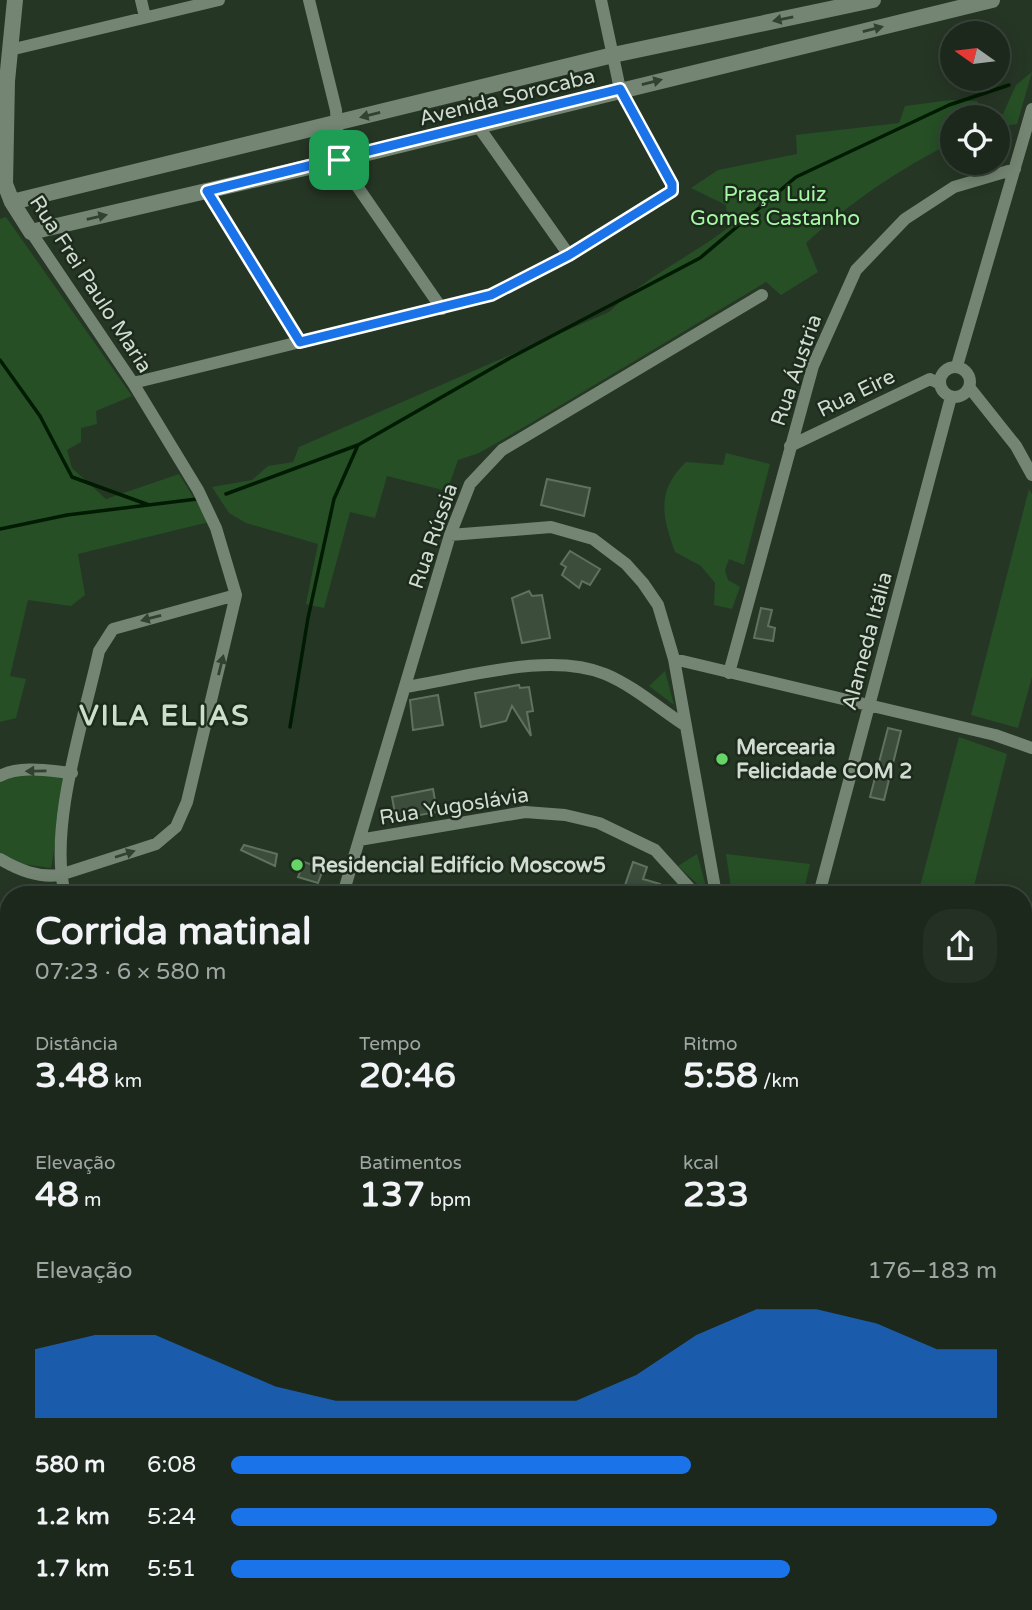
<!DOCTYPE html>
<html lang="pt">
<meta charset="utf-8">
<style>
:root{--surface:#1c281c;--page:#253025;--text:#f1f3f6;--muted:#a0a6a3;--line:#3a443b;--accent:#1a73e8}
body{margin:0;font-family:"Varela Round",sans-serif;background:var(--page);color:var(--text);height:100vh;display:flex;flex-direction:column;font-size:26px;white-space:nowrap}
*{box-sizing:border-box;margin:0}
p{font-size:23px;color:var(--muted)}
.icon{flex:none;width:38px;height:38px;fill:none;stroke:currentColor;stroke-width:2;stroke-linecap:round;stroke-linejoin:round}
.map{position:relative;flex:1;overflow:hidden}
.panel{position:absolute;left:0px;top:886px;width:1032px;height:724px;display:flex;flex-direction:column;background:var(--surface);border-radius:28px 28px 0 0;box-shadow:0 4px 18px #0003,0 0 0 2px var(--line)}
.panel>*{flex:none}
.needle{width:46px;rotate:284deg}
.fabs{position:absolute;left:940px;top:21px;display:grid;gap:14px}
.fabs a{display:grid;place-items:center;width:70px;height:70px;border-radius:50%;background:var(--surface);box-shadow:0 4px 18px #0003,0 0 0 2px var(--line);font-size:35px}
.pin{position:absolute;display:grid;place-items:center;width:60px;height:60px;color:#fff;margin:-30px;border-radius:14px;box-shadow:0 4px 10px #0006}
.round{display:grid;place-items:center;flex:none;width:74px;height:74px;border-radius:28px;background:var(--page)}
.overview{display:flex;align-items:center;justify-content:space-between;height:119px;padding:0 35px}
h1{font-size:38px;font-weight:700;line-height:52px}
.stats{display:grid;grid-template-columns:repeat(3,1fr);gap:10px;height:119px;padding:7px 35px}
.stats div{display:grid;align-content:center}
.stats b{font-size:35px;font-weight:700}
.stats small{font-size:19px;font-weight:400}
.stats p{font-size:19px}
.chart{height:196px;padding:14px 35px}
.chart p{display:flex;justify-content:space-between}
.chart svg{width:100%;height:126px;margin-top:7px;fill:var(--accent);opacity:.7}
ul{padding:0 35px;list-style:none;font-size:23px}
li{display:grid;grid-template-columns:112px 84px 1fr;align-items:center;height:52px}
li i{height:18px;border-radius:9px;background:var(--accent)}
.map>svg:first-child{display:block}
.green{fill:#264f26}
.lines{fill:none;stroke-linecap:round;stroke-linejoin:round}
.stream{stroke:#001b01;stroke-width:3.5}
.building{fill:#3c4d3c;stroke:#60725f;stroke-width:2}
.path{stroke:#7b887a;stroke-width:2.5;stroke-dasharray:7 3.5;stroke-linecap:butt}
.minor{stroke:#748673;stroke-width:12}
.tertiary{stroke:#748673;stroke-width:16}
.secondary{stroke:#748673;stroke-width:18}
.primary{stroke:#66a266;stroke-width:18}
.oneway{fill:#324232}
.route-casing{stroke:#fff;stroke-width:14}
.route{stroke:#1a73e8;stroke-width:9}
.poi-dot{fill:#66d467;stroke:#1c2b1c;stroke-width:2.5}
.labels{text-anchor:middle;stroke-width:5;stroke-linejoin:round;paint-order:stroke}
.street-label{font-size:21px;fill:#d1dbd1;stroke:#1c2b1c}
.park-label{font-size:21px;fill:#a6f9a4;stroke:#1c2b1c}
.poi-label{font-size:21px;font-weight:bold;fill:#d1dbd1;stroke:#1c2b1c;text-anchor:start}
.district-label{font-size:28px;font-weight:bold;letter-spacing:2px;fill:#ccdfcb;stroke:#1c2b1c}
</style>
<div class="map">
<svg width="1032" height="1610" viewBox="0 0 1032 1610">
<rect width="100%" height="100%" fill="#263625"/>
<!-- green -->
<path class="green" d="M1032,72l-15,52 -19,3v-10h-46v26c-55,27 -101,59 -146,100l12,29 -37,23 -15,-13 -240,144 -47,27 -21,7 -11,31 -60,-15 -12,42 -25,-6 -26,96 -18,-4 12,-60 -72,-21 -17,-10 -17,-26 40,-7 16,-14 25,-4 6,-15 310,-135c35,-34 80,-55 119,-84l-2,-23 -35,-17 27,-18 79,-16 -1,-19 103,-12 6,-17 46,-6 26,1 7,13h19l13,-29z
M6,217l126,179 -36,15 1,13 -16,4v14l-14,8 5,18 34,31 73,-25 30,48 -131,32 7,41 -14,11 -43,-6 -18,76 16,3 -10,39 -16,4v-503z
M726,453l44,11 -26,101 -15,-6 -4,11 3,10 12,7 -8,22 -18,-4 1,-22 -14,-17 -26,-14c-13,-36 -19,-61 11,-90l37,3z
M1029,489l3,5v183l-14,51 -47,-13z
M665,671l9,34 -25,-19z
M959,737l48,17 -35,140h-54z
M9,774l57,1 -15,93 -28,-4 -23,-11v-73z
M697,854l11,40 -30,-28z
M726,854l84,10 -7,30h-71z"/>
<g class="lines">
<!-- stream -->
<path class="stream" d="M0,360l40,56 32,61 77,28
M226,494l132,-49 152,-87 190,-100 96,-81 153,-72 60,-20
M0,529l67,-14 130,-16
M290,727l18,-109 26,-119 24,-54"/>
</g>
<!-- building -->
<path class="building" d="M547,479l43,9 -6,28 -43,-11z
M570,551l30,18 -10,16 -8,-4 -3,7 -17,-13 4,-8 -5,-3z
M529,591l3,5 10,-1 8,43 -28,5 -10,-45z
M761,608l11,2 -4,16 7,2 -2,13 -19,-3z
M519,685l1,3 9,-1 4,24 -6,1 4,24 -19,-30 -6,15 -25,6 -6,-34z
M438,695l5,30 -30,5 -3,-30z
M888,728l13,3 -17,69 -14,-3z
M433,789l4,23 -41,7 -4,-22z
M244,845l33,9 -2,12 -34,-16z
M304,862l15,5 3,5 -4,11 -20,-6z
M633,862l14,5 -4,12 17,5 -3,10h-35z"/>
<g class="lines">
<!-- path -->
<path class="path" d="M1024,1434l8,4"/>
<!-- minor -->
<path class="minor" d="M141,0l4,17
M309,0l27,110 3,50 103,149
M10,50l209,-50
M478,126l91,129
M207,191l93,151
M957,366l75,-257
M940 382a15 15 0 1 1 30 0a15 15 0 1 1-30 0Z
M133,383l358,-88 78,-40 103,-64v-7l-52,-95 -19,-89
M969,387l47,59 16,29
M790,446l140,-67 10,5
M450,535l101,-8 42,12 33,25 17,19 15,22 16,54 42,235
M674,659l321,76 37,13
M729,673l84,-307 43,-96 49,-51 49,-32 61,-18
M405,687c60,-9 144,-36 200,-13 29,12 56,36 81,52
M0,776c21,-11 50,-5 72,-3
M359,840l166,-28 40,3 34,8 56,27 40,44
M0,859c19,11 38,19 60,16l96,-31 20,-17 11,-25 49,-207 -20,-67 -18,-38 -65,-107 -102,-151
M65,894c-17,-67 19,-174 34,-243l14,-22 123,-34
M343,894l107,-359 20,-51 32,-34 260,-155
M819,894l132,-497
M1024,1012l8,-30
M1024,1121l8,3
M0,1299l9,-25
M0,1350l9,3
M0,1499l9,3
M244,1601l9,9
M231,1610l6,-9"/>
<!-- tertiary -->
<path class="tertiary" d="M15,0l-8,81 -2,103 7,18 19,30 308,-72 653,-160
M12,202l601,-147 260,-55
M0,1201l9,4"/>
<!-- secondary -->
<path class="secondary" d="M631,1610l5,-9
M674,1610l3,-9
M691,1610l7,-3 10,3"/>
<!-- primary -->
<path class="primary" d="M0,1021l9,4
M0,1042l9,4
M1024,1453l8,5
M1024,1475l8,4"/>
</g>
<!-- one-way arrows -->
<defs><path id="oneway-solid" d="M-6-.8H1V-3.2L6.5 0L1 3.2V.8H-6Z" transform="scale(1.75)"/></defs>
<g class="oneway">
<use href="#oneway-solid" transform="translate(783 19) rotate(168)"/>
<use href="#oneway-solid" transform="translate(873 29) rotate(-14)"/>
<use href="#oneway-solid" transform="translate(652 82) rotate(-14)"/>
<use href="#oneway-solid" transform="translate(370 115) rotate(166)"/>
<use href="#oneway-solid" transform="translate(97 217) rotate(-13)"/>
<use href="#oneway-solid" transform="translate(151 618) rotate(165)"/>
<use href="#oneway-solid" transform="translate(221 665) rotate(-76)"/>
<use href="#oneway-solid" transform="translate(36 771) rotate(179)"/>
<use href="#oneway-solid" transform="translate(125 854) rotate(-18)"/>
</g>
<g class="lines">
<defs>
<path id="route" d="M620,89l52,95v7l-103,64 -78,40 -191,47 -93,-151z"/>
</defs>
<!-- route casing -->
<use href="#route" class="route-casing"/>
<!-- route -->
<use href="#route" class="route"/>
</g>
<!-- markers -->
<g class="poi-dot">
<circle cx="722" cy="759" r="7"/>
<circle cx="297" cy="865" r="7"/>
</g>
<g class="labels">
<!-- street labels -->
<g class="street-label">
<text transform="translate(507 97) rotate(-14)" y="7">Avenida Sorocaba</text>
<text transform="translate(91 284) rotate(57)" y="7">Rua Frei Paulo Maria</text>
<text transform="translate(796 370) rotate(-71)" y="7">Rua Áustria</text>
<text transform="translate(856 393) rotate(-26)" y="7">Rua Eire</text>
<text transform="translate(433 536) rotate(-71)" y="7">Rua Rússia</text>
<text transform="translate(867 641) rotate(-75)" y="7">Alameda Itália</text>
<text transform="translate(454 806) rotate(-9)" y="7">Rua Yugoslávia</text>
</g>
<!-- park labels -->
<g class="park-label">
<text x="775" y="201">Praça Luiz<tspan x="775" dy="24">Gomes Castanho</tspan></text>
</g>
<!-- poi labels -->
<g class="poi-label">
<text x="736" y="754">Mercearia<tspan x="736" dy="24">Felicidade COM 2</tspan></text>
<text x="311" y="872">Residencial Edifício Moscow5</text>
</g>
<!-- district labels -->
<g class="district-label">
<text x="165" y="725">VILA ELIAS</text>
</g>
</g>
</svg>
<div class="fabs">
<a><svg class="needle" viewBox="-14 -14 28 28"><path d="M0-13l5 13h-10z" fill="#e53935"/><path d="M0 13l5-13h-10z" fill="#a0a6a3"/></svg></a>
<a><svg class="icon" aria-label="locate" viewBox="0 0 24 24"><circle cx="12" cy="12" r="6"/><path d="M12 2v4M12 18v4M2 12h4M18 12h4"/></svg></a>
</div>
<div class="pin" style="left:339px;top:160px;background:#1e9e55"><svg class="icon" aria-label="arrive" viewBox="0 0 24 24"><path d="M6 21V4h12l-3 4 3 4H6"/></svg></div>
<section class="panel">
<div class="overview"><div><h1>Corrida matinal</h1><p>07:23 · 6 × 580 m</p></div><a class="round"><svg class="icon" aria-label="share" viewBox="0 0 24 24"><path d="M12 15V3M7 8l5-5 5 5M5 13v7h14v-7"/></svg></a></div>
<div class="stats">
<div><p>Distância</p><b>3.48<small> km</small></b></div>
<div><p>Tempo</p><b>20:46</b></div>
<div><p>Ritmo</p><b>5:58<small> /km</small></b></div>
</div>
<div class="stats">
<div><p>Elevação</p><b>48<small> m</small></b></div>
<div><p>Batimentos</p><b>137<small> bpm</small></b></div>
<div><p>kcal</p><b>233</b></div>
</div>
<div class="chart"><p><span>Elevação</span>176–183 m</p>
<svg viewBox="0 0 160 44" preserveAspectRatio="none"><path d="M0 44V20L10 15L20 15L30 24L40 33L50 38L60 38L70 38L80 38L90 38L100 29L110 15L120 6L130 6L140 11L150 20L160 20V44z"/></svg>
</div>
<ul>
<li><b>580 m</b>6:08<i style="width:60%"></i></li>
<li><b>1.2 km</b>5:24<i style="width:100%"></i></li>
<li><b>1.7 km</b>5:51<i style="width:73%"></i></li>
</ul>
</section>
</div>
